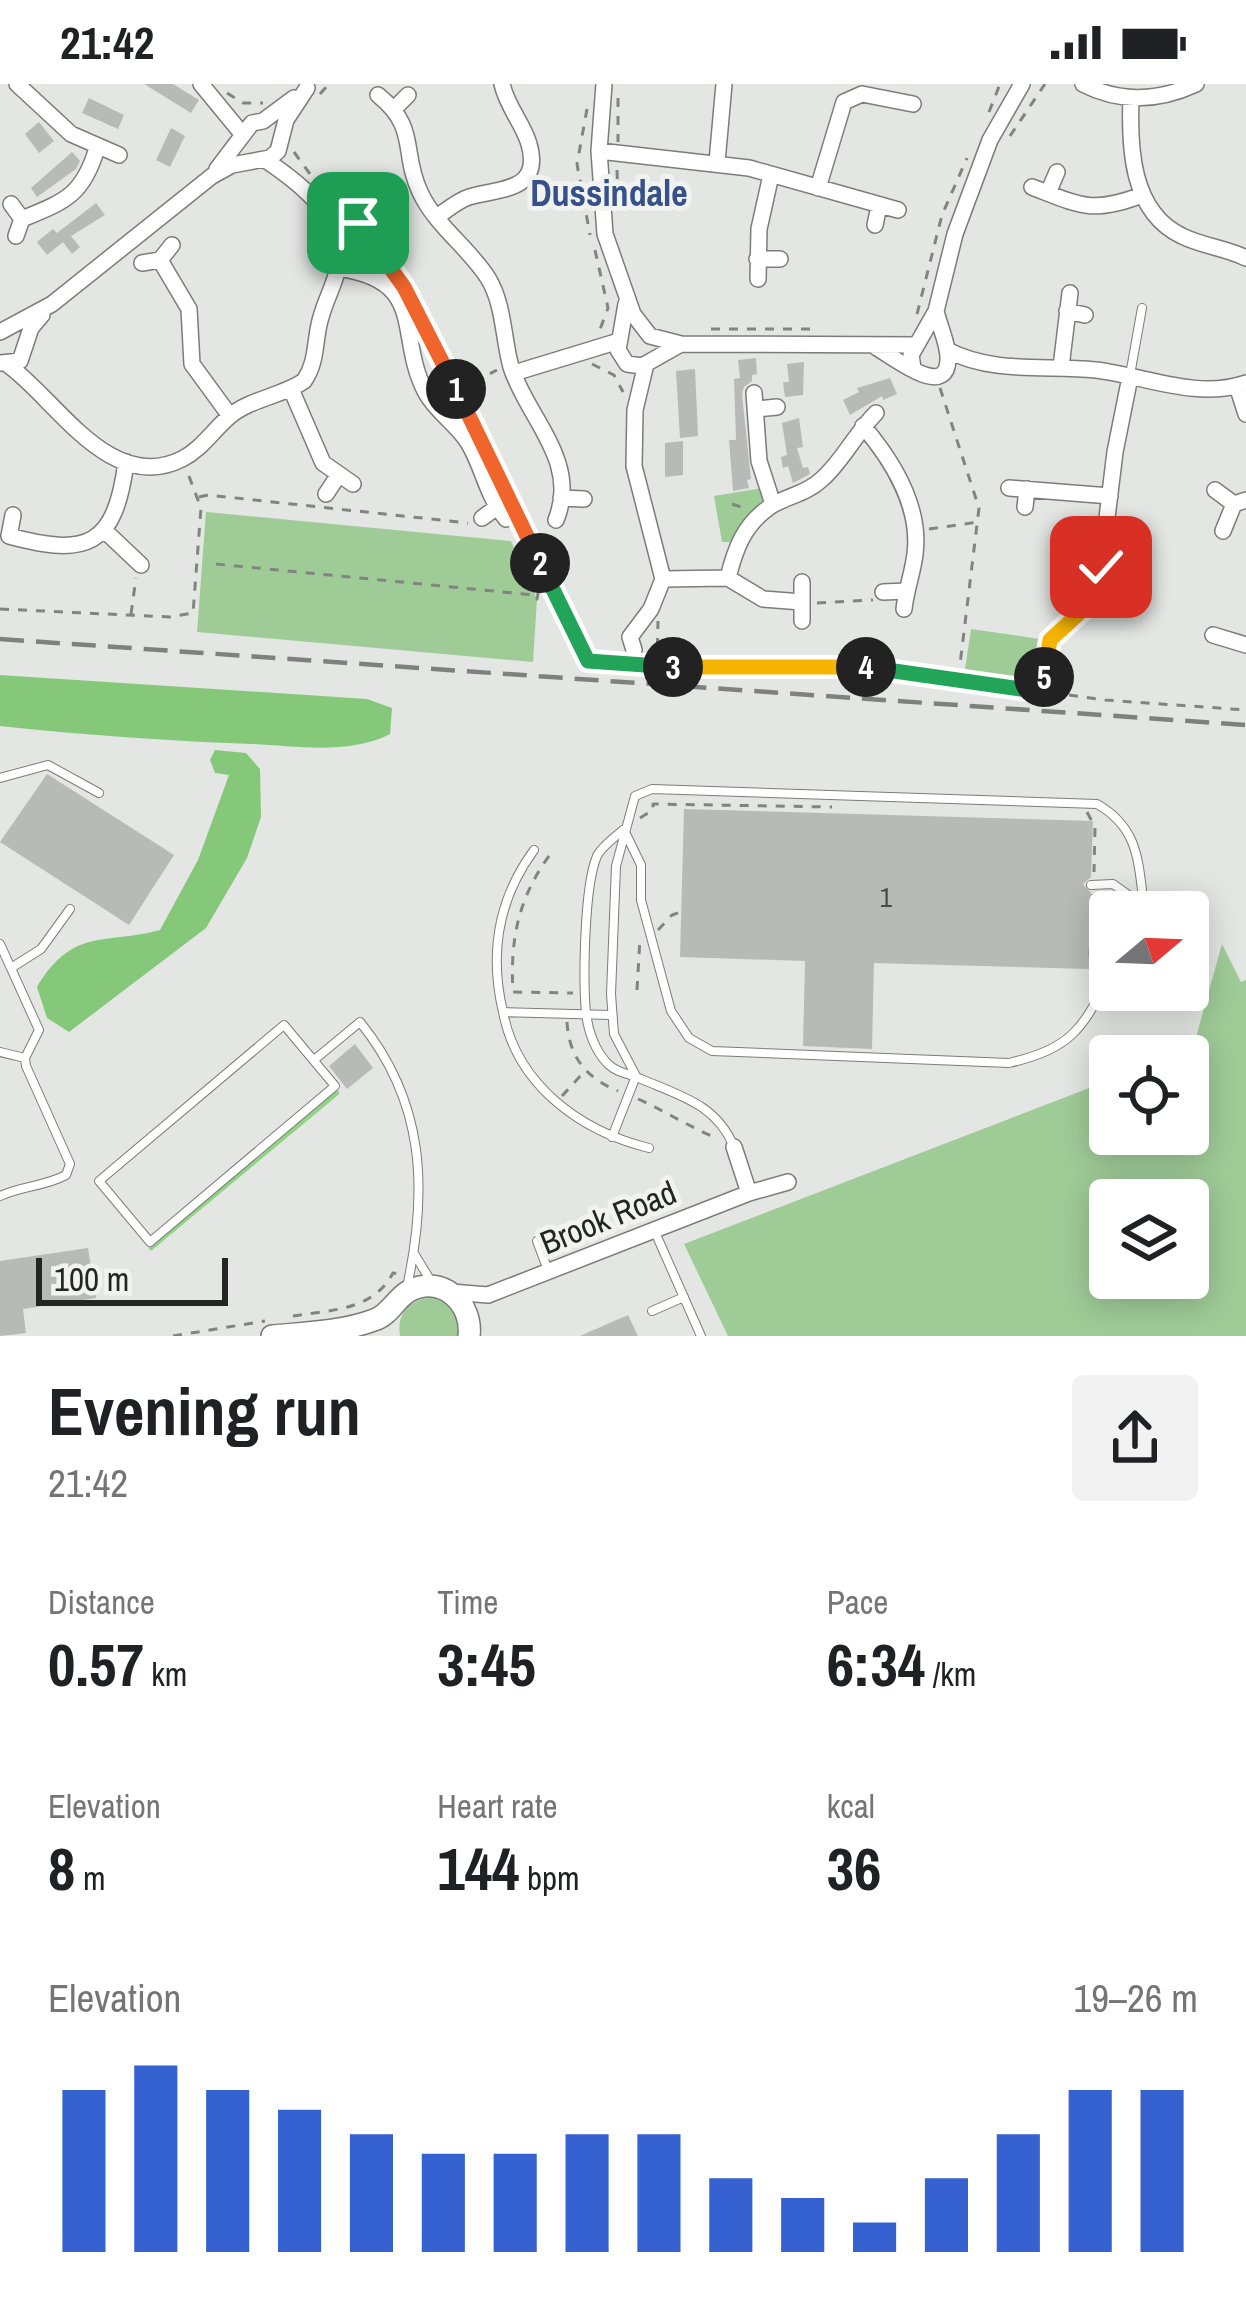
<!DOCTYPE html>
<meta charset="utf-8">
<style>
:root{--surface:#fff;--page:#f2f2f2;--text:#202124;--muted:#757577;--accent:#3561d1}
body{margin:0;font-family:"Archivo Narrow",sans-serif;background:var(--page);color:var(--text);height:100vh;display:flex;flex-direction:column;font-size:45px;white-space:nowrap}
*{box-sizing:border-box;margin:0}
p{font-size:39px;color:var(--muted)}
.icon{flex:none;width:66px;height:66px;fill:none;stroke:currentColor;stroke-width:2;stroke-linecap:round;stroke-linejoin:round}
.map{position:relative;height:1252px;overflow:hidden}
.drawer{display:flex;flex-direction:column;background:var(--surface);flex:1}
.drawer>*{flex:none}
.needle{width:78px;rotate:71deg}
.fabs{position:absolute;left:1089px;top:807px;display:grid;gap:24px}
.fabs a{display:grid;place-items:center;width:120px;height:120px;border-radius:12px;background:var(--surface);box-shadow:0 6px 30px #0003;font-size:60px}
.scale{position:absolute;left:36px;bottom:30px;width:192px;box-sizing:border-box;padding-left:12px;border:6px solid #242524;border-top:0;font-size:33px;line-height:42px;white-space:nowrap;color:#242524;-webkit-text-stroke:9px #f0f3f0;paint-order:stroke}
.pin{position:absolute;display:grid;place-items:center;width:102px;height:102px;color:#fff;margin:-51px;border-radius:24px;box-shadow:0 6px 18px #0006}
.km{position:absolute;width:60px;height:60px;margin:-30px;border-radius:50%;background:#222;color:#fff;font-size:33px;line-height:60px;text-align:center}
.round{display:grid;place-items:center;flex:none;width:126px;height:126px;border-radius:12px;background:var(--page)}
.headline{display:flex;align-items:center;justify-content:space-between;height:204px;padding:0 48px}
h1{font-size:66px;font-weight:700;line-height:90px}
.metrics{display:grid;grid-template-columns:repeat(3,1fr);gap:18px;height:204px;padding:12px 48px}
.metrics div{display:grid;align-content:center}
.metrics b{font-size:60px;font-weight:700}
.metrics small{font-size:33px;font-weight:400}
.metrics p{font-size:33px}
.chart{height:336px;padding:24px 48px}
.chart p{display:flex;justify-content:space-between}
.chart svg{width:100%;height:216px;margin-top:12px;stroke:var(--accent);stroke-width:6}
.status{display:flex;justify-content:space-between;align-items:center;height:84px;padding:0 60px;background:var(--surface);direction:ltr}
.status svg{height:33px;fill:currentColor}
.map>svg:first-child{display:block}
.green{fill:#9fcb97;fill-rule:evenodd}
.forest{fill:#85c87a}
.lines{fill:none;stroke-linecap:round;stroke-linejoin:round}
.stream{stroke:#90d385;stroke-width:4.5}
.building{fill:#b8bab7}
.lane-casing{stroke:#7b7d7a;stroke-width:10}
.street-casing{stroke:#7b7d7a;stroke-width:18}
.secondary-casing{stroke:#7b7d7a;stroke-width:24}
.path{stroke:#828482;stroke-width:3;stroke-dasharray:9 9;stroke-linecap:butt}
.lane{stroke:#fff;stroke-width:8}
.street{stroke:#fff;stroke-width:15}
.secondary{stroke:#fff;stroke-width:21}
.rail{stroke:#7f817f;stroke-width:4.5;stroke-dasharray:24 12;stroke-linecap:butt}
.split-1-casing{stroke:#fff;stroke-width:24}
.split-2-casing{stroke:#fff;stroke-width:24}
.split-3-casing{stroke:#fff;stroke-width:24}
.split-4-casing{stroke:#fff;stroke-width:24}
.split-5-casing{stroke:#fff;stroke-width:24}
.split-6-casing{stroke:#fff;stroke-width:24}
.split-1{stroke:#f0652b;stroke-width:15}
.split-2{stroke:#f0652b;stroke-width:15}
.split-3{stroke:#22a559;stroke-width:15}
.split-4{stroke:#f5b400;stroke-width:15}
.split-5{stroke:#22a559;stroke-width:15}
.split-6{stroke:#f5b400;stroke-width:15}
.labels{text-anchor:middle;stroke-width:10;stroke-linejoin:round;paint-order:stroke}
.number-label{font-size:27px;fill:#494a49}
.street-label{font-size:33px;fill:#242524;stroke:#f0f3f0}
.neighbourhood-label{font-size:36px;font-weight:bold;fill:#365089;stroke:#f0f3f0}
</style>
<div class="status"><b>21:42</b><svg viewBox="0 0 49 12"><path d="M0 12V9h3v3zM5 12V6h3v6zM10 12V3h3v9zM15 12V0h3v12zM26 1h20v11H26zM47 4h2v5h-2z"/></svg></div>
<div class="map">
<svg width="1246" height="1252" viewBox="0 0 1246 1252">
<rect width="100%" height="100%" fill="#e3e6e3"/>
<!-- green -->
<path class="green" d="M763,404l2,15 -22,18 -13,21h-8l-8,-46z
M206,428l305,29 26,58 -4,63 -336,-30z
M971,545l76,11 -6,47 -77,-11z
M1222,860l19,38 5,-2v356h-518l-44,-92 426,-164v54h78v-78h-14l19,-8zM1110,1116h78v78h-78z
M434,1213c18,8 28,19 25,39h-59c-4,-24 11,-37 34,-39z"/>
<!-- forest -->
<path class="forest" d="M0,591l367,24 25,9 -2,26c-41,21 -94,12 -138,10 -85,-3 -168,-9 -252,-18z
M215,666l31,3 14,16 1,48 -14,41 -41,70 -137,104 -22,-14 -10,-31c36,-60 67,-42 123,-57l38,-70 31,-85 -14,-2 -5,-13z"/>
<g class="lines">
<!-- stream -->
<path class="stream" d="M151,1164l186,-155"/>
</g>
<!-- building -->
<path class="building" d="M144,0h29l26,16 -8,13z
M89,14l35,17 -6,14 -36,-16z
M39,38l15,19 -15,12 -14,-19z
M171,44l14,8 -15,31 -14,-7z
M72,68l8,9 -4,8 -39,28 -6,-9z
M96,119l9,12 -34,21 9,11 -8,7 -9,-12 -16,13 -10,-13 16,-13 4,4z
M756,274l1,16 -5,1v6l-8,6 -2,7 9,85 -4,1 2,8 -16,3 -4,-51h7l-2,-61 6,-1 -2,-18z
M804,278l-1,33 -18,2 -2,-15h6l-2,-18z
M695,285l3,67 -18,2 -4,-67z
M890,294l7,16 -14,6 -1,-4 -32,19 -7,-15 16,-8 -2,-4z
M799,334l4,29 -6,1 6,20 5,-1 2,7 -17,9 -5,-17 -5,2 -2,-11 6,-2 -5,-32z
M683,357v34l-18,2v-34z
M47,690l127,81 -45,70 -129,-83z
M684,725l409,12 -2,56 -8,7 8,9 -2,76 -215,-6 -2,86 -69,-3 2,-85 -125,-4z
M355,960l18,24 -26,21 -18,-23z
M88,1164l8,50 -73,11 3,24 -26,3v-75z
M628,1231l10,21h-58z"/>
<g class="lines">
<defs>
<path id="lane" d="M1130,291l12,-67
M0,694l48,-13 51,28
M623,746c-8,7 -22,17 -26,26 -13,30 -14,124 -11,157 2,18 9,38 22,51 10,10 21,9 33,15 40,17 76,26 93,68
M624,746l17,35v35l30,111 18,27 23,13 297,12c63,-15 74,-34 101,-89
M1091,801l22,-1 31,22 -3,6
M0,860l39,86 -14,28 1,8 44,98 -4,11c-20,11 -44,11 -66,21
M11,884l30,-19 29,-40
M503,928c-14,-59 -5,-113 31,-162
M611,931l-108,-3c14,73 77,119 146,136
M284,941l51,61 -185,156 -51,-61z
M0,968l25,6
M314,976l46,-38c65,80 68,168 47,265
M612,1053l24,-61 -22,-42 -3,-40 5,-128 19,-70 17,-7 445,15c42,24 41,57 47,102
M655,1148l46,104
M537,1157l12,32
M415,1171l17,28
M652,1227l32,-14"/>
<path id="street" d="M17,0l54,50 48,21
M201,0l42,51
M604,0l-5,67 6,83 28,80 17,22 31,8 235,1
M1083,0c37,19 76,17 113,0
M378,11c41,33 23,57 42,97 15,33 49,56 68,86 16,26 15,60 23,89 16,51 69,94 45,153
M1131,14c-2,49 0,114 51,138 20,10 44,12 64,22
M394,25l14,-14
M599,67l150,17 149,42
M717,78l7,-78
M217,85l35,-46 11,-2 31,-23
M1032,103c49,19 60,27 110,8
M818,104l26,-86 18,-8 51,10
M1048,109l9,-21
M11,120l11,15
M437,133c10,-7 20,-16 32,-20 28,-9 74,-4 60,-53 -6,-21 -22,-37 -27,-60
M875,141l4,-19
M16,152l6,-17c44,-18 61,-24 75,-71
M172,161l-12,15 29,49 3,55 38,52
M757,175h23
M142,179l18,-3
M338,184c91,13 57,67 88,125 11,20 31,31 43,51 15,26 16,48 37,75
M758,195l1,-50 12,-54
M626,220l-8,46 9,14 15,2 39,-22
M1067,227l18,4
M0,248l52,-28 160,-128 20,-11 38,-7 8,-7 8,-31 21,-32
M877,264c15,8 70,53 71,11 1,-13 -9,-34 -12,-48
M947,266c46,24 98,15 149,20 50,6 100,30 150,13
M1,279l19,-2 11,-33 11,-13
M8,281c48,34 102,130 174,94 20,-10 31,-29 48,-43 20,-17 52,-20 74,-35 14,-20 10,-42 17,-64 4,-15 12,-30 16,-45 13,-52 -37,-89 -73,-113
M1061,283l9,-74
M913,284l-2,-13 25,-44 19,-77 35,-94 32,-56
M514,289l105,-32
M1237,302l9,28
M291,305l32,74 30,21
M754,309l5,68 14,43
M756,325l21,-2
M863,342c29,34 58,81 52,128 -2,18 -9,36 -11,55
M1009,404l101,8
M1215,406l19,14 12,-4
M326,410l12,-18
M561,414l23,1
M1025,423l2,-18
M13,431l-4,21c78,21 106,11 117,-74
M482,434l15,-11
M104,446l37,35
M1223,447l11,-27
M728,494c7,-29 16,-54 43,-72 16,-10 35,-12 50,-26 21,-18 34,-46 55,-67
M663,495l65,-1 35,21 39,3v-20
M883,508l23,-1
M802,518v19
M1075,534l19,-23 7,-28 14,-115 15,-75
M1213,551l33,10
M634,566l-4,-13 21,-28 12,-30 -29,-113 1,-56 11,-46
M734,1063l15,46
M451,1208l37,3 261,-102 39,-11"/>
<path id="secondary" d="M272,1252c33,-3 70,-4 102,-16 16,-5 21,-21 35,-29 33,-17 64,12 60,45"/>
</defs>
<!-- lane casing -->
<use href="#lane" class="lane-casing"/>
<!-- street casing -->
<use href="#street" class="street-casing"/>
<!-- secondary casing -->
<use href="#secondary" class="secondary-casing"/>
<!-- path -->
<path class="path" d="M227,9l16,10h20
M320,10l9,-10
M618,14v44
M587,25l-10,55 13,71
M989,28l11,-28
M1010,52l35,-52
M294,68l19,26
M617,86l1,26
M320,100l39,39 36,50
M595,166l13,58 -9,24
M917,230l25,-99 25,-57
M420,234l51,105
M711,245h99
M592,280l22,11 9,17
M940,304l39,120 -21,173
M458,306l39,-20
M199,413l9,-2 260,28
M732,420l15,5
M520,439l68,138 41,3
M929,445l49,-7
M216,480l318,31 3,4 3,-16 -26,-54
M817,519l56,-3
M0,525l170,8 23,-4 8,-105 -14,-37
M131,530l5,-36
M639,581l218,1 248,34 141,10
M657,581l1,-44
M1042,608l8,-52 14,-14
M1087,728l8,15 -1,45
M640,734l13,-8v-6l179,3
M549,772c-31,43 -39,84 -36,136l60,1
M1093,810l-3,62 15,10
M658,846l14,-15 9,-3
M637,906l3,-52
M567,938c2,35 19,56 51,69
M562,1012l22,-24
M638,1015c27,12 48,26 76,38
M293,1232c37,-6 80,-5 100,-43l8,1
M173,1252l92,-15"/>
<!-- lane -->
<use href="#lane" class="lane"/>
<!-- street -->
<use href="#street" class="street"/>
<!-- secondary -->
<use href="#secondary" class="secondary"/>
<!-- rail -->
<path class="rail" d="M0,555l1246,86"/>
</g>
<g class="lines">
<defs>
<path id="split-1" d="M358,139l46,64 52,102"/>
<path id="split-2" d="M456,305l84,174"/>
<path id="split-3" d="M540,479l48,98 85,6"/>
<path id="split-4" d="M673,583h193"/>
<path id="split-5" d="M866,583l176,25 2,-15"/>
<path id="split-6" d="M1044,593l6,-37 37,-34 14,-39"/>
</defs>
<!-- split-1 casing -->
<use href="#split-1" class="split-1-casing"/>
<!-- split-2 casing -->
<use href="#split-2" class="split-2-casing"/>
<!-- split-3 casing -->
<use href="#split-3" class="split-3-casing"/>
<!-- split-4 casing -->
<use href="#split-4" class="split-4-casing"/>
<!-- split-5 casing -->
<use href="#split-5" class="split-5-casing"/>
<!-- split-6 casing -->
<use href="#split-6" class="split-6-casing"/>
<!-- split-1 -->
<use href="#split-1" class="split-1"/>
<!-- split-2 -->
<use href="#split-2" class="split-2"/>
<!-- split-3 -->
<use href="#split-3" class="split-3"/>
<!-- split-4 -->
<use href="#split-4" class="split-4"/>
<!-- split-5 -->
<use href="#split-5" class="split-5"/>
<!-- split-6 -->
<use href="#split-6" class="split-6"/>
</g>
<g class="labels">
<!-- number labels -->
<g class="number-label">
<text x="886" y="823">1</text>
</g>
<!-- street labels -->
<g class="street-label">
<text transform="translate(608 1133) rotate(-22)" y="12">Brook Road</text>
</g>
<!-- neighbourhood labels -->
<g class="neighbourhood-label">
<text x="609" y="122">Dussindale</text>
</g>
</g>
</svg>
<div class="fabs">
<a><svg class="needle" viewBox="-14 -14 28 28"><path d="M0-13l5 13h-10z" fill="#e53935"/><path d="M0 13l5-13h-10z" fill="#757577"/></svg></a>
<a><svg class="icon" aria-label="locate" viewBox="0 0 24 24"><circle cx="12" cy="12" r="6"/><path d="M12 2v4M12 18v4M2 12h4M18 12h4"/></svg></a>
<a><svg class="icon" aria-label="layers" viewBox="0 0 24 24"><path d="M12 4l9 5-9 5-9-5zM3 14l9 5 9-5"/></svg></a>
</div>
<div class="scale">100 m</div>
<div class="pin" style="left:358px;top:139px;background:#1e9e55"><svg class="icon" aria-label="arrive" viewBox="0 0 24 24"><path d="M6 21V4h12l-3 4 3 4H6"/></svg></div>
<div class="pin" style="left:1101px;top:483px;background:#d93025"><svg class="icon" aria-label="check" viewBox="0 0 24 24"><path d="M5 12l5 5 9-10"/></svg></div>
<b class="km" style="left:456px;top:305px">1</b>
<b class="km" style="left:540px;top:479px">2</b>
<b class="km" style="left:673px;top:583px">3</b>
<b class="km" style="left:866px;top:583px">4</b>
<b class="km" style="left:1044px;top:593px">5</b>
</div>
<section class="drawer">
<div class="headline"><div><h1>Evening run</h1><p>21:42</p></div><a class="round"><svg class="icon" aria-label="share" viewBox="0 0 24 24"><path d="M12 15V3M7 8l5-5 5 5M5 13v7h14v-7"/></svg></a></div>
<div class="metrics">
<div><p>Distance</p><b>0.57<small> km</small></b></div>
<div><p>Time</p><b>3:45</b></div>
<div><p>Pace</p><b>6:34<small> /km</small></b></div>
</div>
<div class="metrics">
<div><p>Elevation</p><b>8<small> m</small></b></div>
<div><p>Heart rate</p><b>144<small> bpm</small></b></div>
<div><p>kcal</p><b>36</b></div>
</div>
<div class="chart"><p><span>Elevation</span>19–26 m</p>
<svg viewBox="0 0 160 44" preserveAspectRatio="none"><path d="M5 44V11M15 44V6M25 44V11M35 44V15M45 44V20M55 44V24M65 44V24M75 44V20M85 44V20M95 44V29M105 44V33M115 44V38M125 44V29M135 44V20M145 44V11M155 44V11"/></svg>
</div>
</section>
